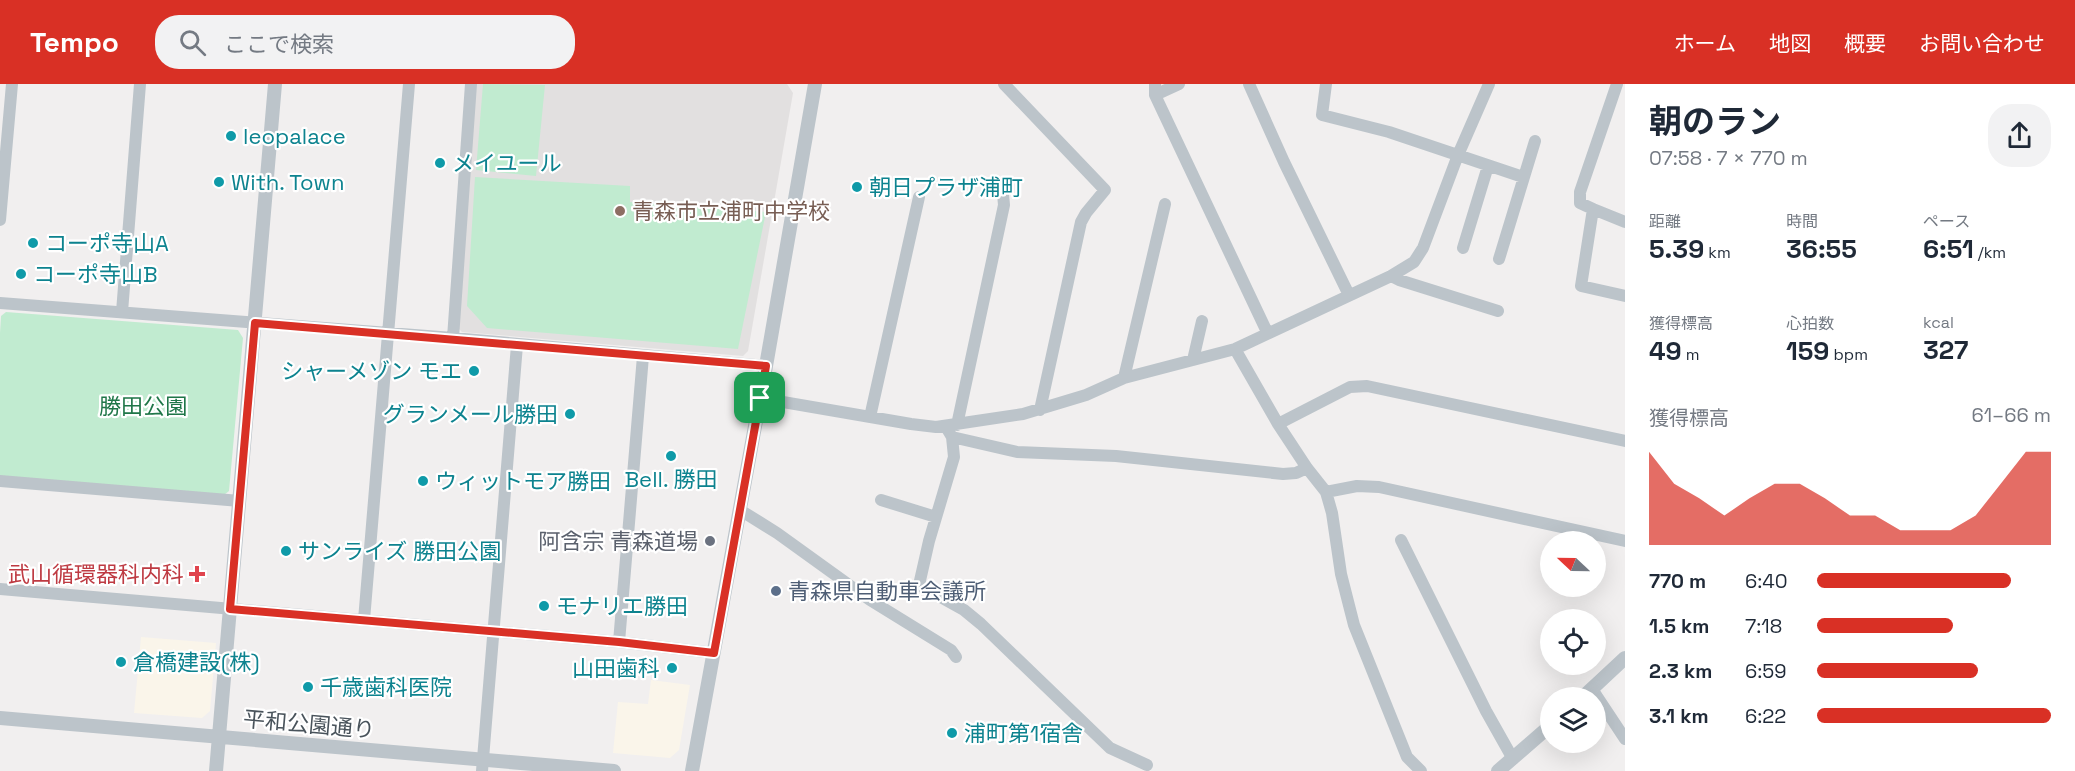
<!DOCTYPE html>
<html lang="ja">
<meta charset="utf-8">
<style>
:root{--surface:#fff;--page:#f2f2f3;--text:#1f2937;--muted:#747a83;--accent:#d93025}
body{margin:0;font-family:"Space Grotesk","Noto Sans JP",sans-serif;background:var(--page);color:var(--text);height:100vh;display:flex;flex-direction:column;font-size:22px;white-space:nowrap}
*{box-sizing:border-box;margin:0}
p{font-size:20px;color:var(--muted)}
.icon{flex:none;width:33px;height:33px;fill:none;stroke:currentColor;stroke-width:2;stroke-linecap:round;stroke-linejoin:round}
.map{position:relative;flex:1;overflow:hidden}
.sheet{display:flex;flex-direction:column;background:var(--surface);width:450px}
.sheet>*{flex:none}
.needle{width:39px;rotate:292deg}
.fabs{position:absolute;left:1540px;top:447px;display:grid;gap:12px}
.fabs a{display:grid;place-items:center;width:66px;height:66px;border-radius:50%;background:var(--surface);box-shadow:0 6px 24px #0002;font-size:30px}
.pin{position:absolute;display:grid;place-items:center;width:51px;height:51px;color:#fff;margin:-26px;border-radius:12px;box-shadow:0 3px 9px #0006}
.round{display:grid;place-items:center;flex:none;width:63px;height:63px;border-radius:24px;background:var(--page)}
.summary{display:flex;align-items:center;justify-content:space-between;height:102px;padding:0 24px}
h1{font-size:33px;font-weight:700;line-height:45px}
.stats{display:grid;grid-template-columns:repeat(3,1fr);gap:9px;height:102px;padding:6px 24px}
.stats div{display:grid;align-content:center}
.stats b{font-size:26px;font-weight:700}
.stats small{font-size:16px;font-weight:400}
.stats p{font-size:16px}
.chart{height:168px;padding:12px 24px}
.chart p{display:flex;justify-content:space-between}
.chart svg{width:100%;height:108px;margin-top:6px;fill:var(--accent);opacity:.7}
ul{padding:0 24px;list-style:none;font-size:20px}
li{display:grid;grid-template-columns:96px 72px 1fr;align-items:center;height:45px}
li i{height:15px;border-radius:8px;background:var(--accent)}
header{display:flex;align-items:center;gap:36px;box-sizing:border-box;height:84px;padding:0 30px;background:var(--accent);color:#fff}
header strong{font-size:28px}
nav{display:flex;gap:33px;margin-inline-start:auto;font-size:21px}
.search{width:420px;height:54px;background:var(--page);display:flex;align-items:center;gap:15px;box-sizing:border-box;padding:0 21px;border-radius:24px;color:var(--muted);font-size:22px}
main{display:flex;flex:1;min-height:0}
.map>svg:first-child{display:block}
.commercial{fill:#faf5ea}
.education{fill:#e2e0e0}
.green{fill:#c1ebd0}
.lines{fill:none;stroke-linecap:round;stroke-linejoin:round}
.minor{stroke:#bcc4ca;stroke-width:12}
.tertiary{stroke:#bcc4ca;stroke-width:14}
.route-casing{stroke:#fff;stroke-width:12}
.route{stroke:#d93025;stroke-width:8}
.culture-dot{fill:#0f9aa8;stroke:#fff;stroke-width:2}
.education-dot{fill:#8d6e63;stroke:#fff;stroke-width:2}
.worship-dot{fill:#6b7280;stroke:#fff;stroke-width:2}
.health-dot{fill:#e0444e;stroke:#fff;stroke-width:2}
.service-dot{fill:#5c6f8a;stroke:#fff;stroke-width:2}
.labels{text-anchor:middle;stroke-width:4.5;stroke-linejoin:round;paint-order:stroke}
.culture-label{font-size:22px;fill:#0d838f;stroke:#fff;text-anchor:start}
.education-label{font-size:22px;fill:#785e54;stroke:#fff;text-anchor:start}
.park-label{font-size:22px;fill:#1f7648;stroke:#fff}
.worship-label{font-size:22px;fill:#5b616d;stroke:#fff;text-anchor:end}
.health-label{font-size:22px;fill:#be3a42;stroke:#fff;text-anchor:end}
.service-label{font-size:22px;fill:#4e5e75;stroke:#fff;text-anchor:start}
.street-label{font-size:22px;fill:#49535b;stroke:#fff}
</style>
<header>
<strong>Tempo</strong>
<div class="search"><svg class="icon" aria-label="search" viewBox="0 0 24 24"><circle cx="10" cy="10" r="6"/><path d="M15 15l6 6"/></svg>ここで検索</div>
<nav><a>ホーム</a><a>地図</a><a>概要</a><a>お問い合わせ</a></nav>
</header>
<main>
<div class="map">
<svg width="1625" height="687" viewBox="0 0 1625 687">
<rect width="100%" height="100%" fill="#f1efef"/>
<!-- commercial -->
<path class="commercial" d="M141,553l75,6 -6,68 -8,7 -68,-5z
M651,596l39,5 -11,65 -9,8 -57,-5 5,-51 30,2z"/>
<!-- education -->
<path class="education" d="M476,0h311l6,9 -45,258 -5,5 -281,-24 -3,-3z"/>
<!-- green -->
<path class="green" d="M483,0l62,1 -9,91 -60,-6z
M475,93l155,9v16l136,10 -28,137 -251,-21 -20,-22z
M6,228l232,18 5,8 -14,153 -5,4 -224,-18v-144l1,-17z"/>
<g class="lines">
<!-- minor -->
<path class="minor" d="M1004,0l101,106 -19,23 -5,9 -41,188
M1155,0v11l112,237
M1249,0l35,78 65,133
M1326,0l-4,31 67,17 134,45
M1617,0l-37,108v11l13,6 -12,77 44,10
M1155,11l24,-11
M1593,125l32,13
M0,136l12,-136
M1463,164l25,-82
M1499,175l36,-118
M1391,192l8,4 99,31
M0,219l453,35 313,28
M122,228l18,-228
M453,254l18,-254
M1235,265l43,75 29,44 19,24 6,21 9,61 13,51 53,132 14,14
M1193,276l9,-39
M1124,294l41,-174
M760,314l151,26 25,3 87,-13 63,-19 38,-17 111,-29 156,-73 23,-14 9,-14 35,-93 31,-71
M870,333l49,-220
M1278,340l72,-37 17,-1 258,55
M957,341l47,-220 -1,-11 -3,-4
M946,343l6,10 2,20 -25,84 -10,44 45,25 17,14 129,124 37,17
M952,353l65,15 99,4 167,18 13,-1 11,-5
M0,397l240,20
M1326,408l31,-6 22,1 246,54
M881,416l55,17
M740,426l37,23 93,67 81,50 5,7
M1401,456l85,171 27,48
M0,505l619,53 95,11
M364,536l45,-536
M619,558l24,-286
M1592,605l33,50
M482,687l35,-426"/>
<!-- tertiary -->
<path class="tertiary" d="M1582,614l43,-40
M0,634l614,53
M216,687l59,-687
M692,687l74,-405 49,-282
M1498,687l53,-46"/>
</g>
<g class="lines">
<defs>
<path id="route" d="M255,239l511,43 -52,287 -95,-11 -389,-33z"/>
</defs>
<!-- route casing -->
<use href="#route" class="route-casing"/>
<!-- route -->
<use href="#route" class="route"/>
</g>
<!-- markers -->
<g class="culture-dot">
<circle cx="231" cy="52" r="6"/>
<circle cx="440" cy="79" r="6"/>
<circle cx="219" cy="98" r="6"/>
<circle cx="857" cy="103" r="6"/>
<circle cx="33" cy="159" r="6"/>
<circle cx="21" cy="190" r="6"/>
<circle cx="474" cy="287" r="6"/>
<circle cx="570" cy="330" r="6"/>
<circle cx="671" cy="372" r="6"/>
<circle cx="423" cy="397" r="6"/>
<circle cx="286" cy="467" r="6"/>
<circle cx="544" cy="522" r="6"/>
<circle cx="121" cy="578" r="6"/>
<circle cx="672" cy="584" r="6"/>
<circle cx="308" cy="603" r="6"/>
<circle cx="952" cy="649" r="6"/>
</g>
<circle class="education-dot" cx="620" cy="127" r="6"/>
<circle class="worship-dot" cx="710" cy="457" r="6"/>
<path class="health-dot" d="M194 481h6v6h6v6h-6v6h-6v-6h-6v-6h6z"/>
<circle class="service-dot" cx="776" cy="507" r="6"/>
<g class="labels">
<!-- culture labels -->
<g class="culture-label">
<text x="243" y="60">leopalace</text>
<text x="452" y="87">メイユール</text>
<text x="231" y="106">With. Town</text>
<text x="869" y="111">朝日プラザ浦町</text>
<text x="45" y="167">コーポ寺山A</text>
<text x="33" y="198">コーポ寺山B</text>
<text x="462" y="295" text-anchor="end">シャーメゾン モエ</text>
<text x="558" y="338" text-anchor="end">グランメール勝田</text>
<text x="671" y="403" text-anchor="middle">Bell. 勝田</text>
<text x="435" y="405">ウィットモア勝田</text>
<text x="298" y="475">サンライズ 勝田公園</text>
<text x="556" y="530">モナリエ勝田</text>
<text x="133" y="586">倉橋建設(株)</text>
<text x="660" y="592" text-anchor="end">山田歯科</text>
<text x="320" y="611">千歳歯科医院</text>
<text x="964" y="657">浦町第1宿舎</text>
</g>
<!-- education labels -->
<g class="education-label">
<text x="632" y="135">青森市立浦町中学校</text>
</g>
<!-- park labels -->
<g class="park-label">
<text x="143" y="330">勝田公園</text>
</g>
<!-- worship labels -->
<g class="worship-label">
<text x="698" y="465">阿含宗 青森道場</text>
</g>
<!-- health labels -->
<g class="health-label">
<text x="184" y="498">武山循環器科内科</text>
</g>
<!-- service labels -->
<g class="service-label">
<text x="788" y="515">青森県自動車会議所</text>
</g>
<!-- street labels -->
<g class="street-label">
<text transform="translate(309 640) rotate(5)" y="8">平和公園通り</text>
</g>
</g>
</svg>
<div class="fabs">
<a><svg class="needle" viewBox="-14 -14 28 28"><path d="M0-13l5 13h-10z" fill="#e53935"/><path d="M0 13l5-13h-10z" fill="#747a83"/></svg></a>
<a><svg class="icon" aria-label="locate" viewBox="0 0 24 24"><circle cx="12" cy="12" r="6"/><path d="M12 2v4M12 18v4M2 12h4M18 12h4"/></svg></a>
<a><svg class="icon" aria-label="layers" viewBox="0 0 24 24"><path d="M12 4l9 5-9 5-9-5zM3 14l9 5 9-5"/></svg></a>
</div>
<div class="pin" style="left:760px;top:314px;background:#1e9e55"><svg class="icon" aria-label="arrive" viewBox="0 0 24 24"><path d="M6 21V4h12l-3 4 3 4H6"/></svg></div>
</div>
<section class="sheet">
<div class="summary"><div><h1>朝のラン</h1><p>07:58 · 7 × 770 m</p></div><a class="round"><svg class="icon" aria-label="share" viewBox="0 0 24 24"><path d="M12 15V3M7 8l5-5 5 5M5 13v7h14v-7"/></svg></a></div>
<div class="stats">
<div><p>距離</p><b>5.39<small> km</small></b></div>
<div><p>時間</p><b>36:55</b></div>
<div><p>ペース</p><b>6:51<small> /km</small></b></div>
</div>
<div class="stats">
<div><p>獲得標高</p><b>49<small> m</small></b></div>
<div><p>心拍数</p><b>159<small> bpm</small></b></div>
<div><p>kcal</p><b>327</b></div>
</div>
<div class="chart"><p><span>獲得標高</span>61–66 m</p>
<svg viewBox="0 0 160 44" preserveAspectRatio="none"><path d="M0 44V6L10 19L20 25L30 32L40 25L50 19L60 19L70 25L80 32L90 32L100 38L110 38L120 38L130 32L140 19L150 6L160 6V44z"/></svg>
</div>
<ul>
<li><b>770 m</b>6:40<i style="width:83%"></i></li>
<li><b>1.5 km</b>7:18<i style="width:58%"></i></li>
<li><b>2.3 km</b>6:59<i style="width:69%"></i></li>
<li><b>3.1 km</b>6:22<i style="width:100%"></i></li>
</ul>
</section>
</main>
